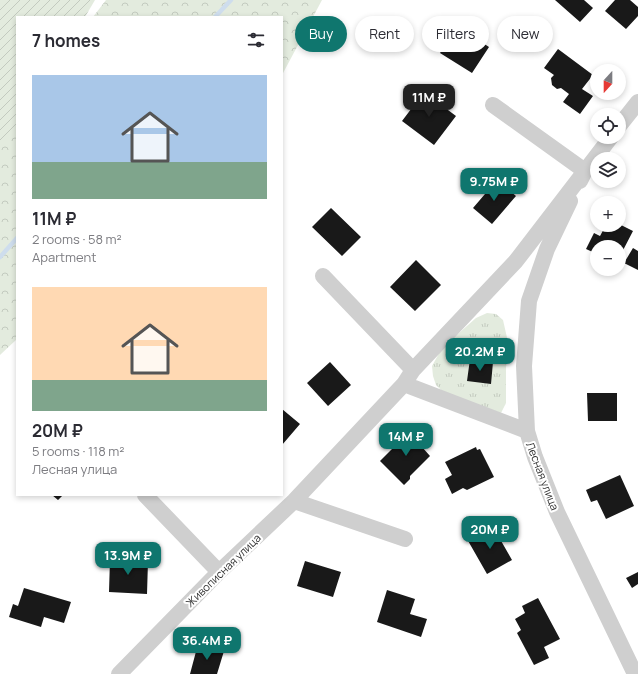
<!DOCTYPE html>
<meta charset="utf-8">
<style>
:root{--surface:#fff;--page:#f7f7f7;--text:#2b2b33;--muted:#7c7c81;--accent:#0f766e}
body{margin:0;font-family:Manrope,sans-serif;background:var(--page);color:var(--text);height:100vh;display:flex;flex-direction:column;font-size:15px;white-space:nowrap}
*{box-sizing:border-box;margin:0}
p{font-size:13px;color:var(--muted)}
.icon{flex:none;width:22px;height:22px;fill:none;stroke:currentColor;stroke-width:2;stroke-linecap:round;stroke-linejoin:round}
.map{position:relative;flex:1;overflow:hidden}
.drawer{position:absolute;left:16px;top:16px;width:267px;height:480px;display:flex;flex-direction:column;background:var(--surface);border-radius:0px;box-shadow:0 2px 6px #0003}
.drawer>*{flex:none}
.hud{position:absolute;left:295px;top:16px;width:283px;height:36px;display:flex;gap:8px}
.needle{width:26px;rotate:201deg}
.tools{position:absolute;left:590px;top:64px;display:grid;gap:8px}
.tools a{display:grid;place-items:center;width:36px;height:36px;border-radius:50%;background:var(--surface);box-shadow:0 2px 6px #0003;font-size:20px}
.price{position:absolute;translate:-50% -34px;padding:0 9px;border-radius:8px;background:var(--accent);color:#fff;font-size:13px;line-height:26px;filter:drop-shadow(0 1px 2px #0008)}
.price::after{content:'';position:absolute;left:50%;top:24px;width:12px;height:9px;margin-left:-6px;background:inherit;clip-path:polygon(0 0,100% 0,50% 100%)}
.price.active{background:#222;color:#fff}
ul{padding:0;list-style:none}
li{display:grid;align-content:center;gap:8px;height:212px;padding:0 16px}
li span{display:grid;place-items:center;height:124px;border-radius:0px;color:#555}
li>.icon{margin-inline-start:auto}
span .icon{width:72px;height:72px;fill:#fffc;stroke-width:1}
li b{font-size:17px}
h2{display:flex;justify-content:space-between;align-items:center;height:48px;padding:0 16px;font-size:17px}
.pill{padding:0 14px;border-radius:18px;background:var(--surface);box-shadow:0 2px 6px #0003;font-size:14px;line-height:36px}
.pill.active{background:var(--accent);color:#fff}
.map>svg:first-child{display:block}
.grass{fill:url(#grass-tufts)}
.forest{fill:url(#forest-crowns)}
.garden{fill:url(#garden-furrows)}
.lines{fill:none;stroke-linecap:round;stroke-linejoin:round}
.stream{stroke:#cedded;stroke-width:4.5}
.building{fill:#191919}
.minor{stroke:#cfcfcf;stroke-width:16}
.labels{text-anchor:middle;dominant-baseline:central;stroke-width:4;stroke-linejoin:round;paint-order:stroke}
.street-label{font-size:11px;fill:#323232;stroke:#fff}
</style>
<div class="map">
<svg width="638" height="674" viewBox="0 0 638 674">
<defs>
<pattern id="grass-tufts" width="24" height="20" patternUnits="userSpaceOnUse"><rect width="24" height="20" fill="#e3ebde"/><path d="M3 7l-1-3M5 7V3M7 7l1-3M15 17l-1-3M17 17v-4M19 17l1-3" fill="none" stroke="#c3cabf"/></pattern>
<pattern id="forest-crowns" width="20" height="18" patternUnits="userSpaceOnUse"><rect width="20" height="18" fill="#e3ebde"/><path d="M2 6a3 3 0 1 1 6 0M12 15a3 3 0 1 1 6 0" fill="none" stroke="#c3cabf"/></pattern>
<pattern id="garden-furrows" width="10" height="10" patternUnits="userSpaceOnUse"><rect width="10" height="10" fill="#e3ebde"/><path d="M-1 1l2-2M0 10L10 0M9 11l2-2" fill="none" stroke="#c3cabf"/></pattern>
</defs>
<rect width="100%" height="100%" fill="#fff"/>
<path class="grass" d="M 487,313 L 496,314 L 503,320 L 508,342 L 506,367 L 506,403 L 501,413 L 445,394 L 436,385 L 433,376 L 432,366 L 442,348 L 476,318 Z"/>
<path class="forest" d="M 106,0 L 322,0 L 282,75 L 282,17 L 93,17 Z
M 17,116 L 17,339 L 0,355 L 0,138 Z"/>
<path class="garden" d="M 0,0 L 95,0 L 85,17 L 17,17 L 17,126 L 0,144 Z"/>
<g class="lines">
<path class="stream" d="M 215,17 L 231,0
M 0,257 L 17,238"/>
</g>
<path class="building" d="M 555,0 L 584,0 L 593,8 L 580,22 Z
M 615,0 L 630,0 L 638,7 L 638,16 L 626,29 L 605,11 Z
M 457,26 L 489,47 L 472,73 L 440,53 Z
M 558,49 L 593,75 L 582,89 L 593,96 L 580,114 L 563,102 L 569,94 L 561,88 L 557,89 L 552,85 L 551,78 L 554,75 L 544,68 Z
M 424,92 L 456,116 L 434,145 L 402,121 Z
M 497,180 L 516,196 L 492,224 L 473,208 Z
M 331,208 L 361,237 L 342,256 L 312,227 Z
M 619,224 L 633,231 L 619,258 L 619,247 L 597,247 L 597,254 L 586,249 L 594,233 L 600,236 L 606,225 L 619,225 Z
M 633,248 L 638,251 L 638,270 L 624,263 Z
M 416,260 L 441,285 L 415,311 L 390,287 Z
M 470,359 L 493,362 L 491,384 L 467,381 Z
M 330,362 L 351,385 L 328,406 L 307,383 Z
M 587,393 L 617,393 L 617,421 L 588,421 Z
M 282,409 L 300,424 L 282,445 Z
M 413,428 L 427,442 L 422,447 L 430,456 L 410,476 L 410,479 L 404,485 L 380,461 Z
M 476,447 L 477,450 L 480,449 L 494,477 L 467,490 L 463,488 L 452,494 L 445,479 L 452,475 L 445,462 Z
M 620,475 L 634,506 L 606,519 L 597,500 L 591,502 L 586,490 Z
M 52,495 L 63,495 L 58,500 Z
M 492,525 L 512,560 L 487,574 L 467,539 Z
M 110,559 L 148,561 L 147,594 L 109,592 Z
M 305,561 L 341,572 L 333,597 L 297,586 Z
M 638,572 L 638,584 L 632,588 L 626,578 Z
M 24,588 L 71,602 L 64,623 L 44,617 L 41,627 L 9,617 L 13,604 L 18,606 Z
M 387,590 L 415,599 L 410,614 L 427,619 L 421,637 L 377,622 Z
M 538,598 L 560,639 L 544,647 L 549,658 L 534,665 L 517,633 L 521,630 L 515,619 L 525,613 L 522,606 Z
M 198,644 L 224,651 L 217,674 L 190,674 Z"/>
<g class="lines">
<path class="minor" d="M 619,126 L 638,102
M 580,181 L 585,171 L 611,137
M 570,201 L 547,249 L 529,301 L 524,366 L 527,431 L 535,457 L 557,512 L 635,674
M 323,276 L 413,370
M 404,384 L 527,431
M 145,495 L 219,572
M 294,501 L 405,539
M 119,674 L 219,572 L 294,501 L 404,384 L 413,370 L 516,261 L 585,171 L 493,105"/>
</g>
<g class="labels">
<g class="street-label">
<text transform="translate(543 476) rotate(69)">Лесная улица</text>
<text transform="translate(223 570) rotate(-44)">Живописная улица</text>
</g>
</g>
</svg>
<div class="tools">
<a><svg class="needle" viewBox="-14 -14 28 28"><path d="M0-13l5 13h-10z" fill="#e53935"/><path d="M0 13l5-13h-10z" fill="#7c7c81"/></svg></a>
<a><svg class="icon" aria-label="locate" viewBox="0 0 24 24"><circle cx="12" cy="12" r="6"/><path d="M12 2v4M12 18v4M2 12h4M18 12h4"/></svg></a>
<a><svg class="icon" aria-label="layers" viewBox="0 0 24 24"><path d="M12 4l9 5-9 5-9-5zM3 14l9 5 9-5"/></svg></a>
<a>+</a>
<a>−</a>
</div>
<b class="price active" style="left:429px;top:118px">11M ₽</b>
<b class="price" style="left:494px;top:202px">9.75M ₽</b>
<b class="price" style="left:480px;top:372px">20.2M ₽</b>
<b class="price" style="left:406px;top:457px">14M ₽</b>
<b class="price" style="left:490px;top:550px">20M ₽</b>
<b class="price" style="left:128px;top:576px">13.9M ₽</b>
<b class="price" style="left:207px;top:661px">36.4M ₽</b>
<div class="hud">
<a class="pill active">Buy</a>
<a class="pill">Rent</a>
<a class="pill">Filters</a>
<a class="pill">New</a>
</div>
<section class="drawer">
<h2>7 homes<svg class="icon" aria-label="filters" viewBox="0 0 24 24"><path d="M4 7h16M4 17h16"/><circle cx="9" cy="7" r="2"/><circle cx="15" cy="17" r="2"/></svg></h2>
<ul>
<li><span style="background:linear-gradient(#a9c7e8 70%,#7fa58c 0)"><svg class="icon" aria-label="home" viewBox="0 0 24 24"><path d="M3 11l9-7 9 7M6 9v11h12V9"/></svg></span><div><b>11M ₽</b><p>2 rooms · 58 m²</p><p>Apartment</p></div></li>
<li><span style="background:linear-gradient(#ffd9b3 75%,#7fa58c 0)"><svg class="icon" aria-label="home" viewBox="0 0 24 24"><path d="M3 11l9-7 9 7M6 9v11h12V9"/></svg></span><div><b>20M ₽</b><p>5 rooms · 118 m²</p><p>Лесная улица</p></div></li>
</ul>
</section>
</div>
